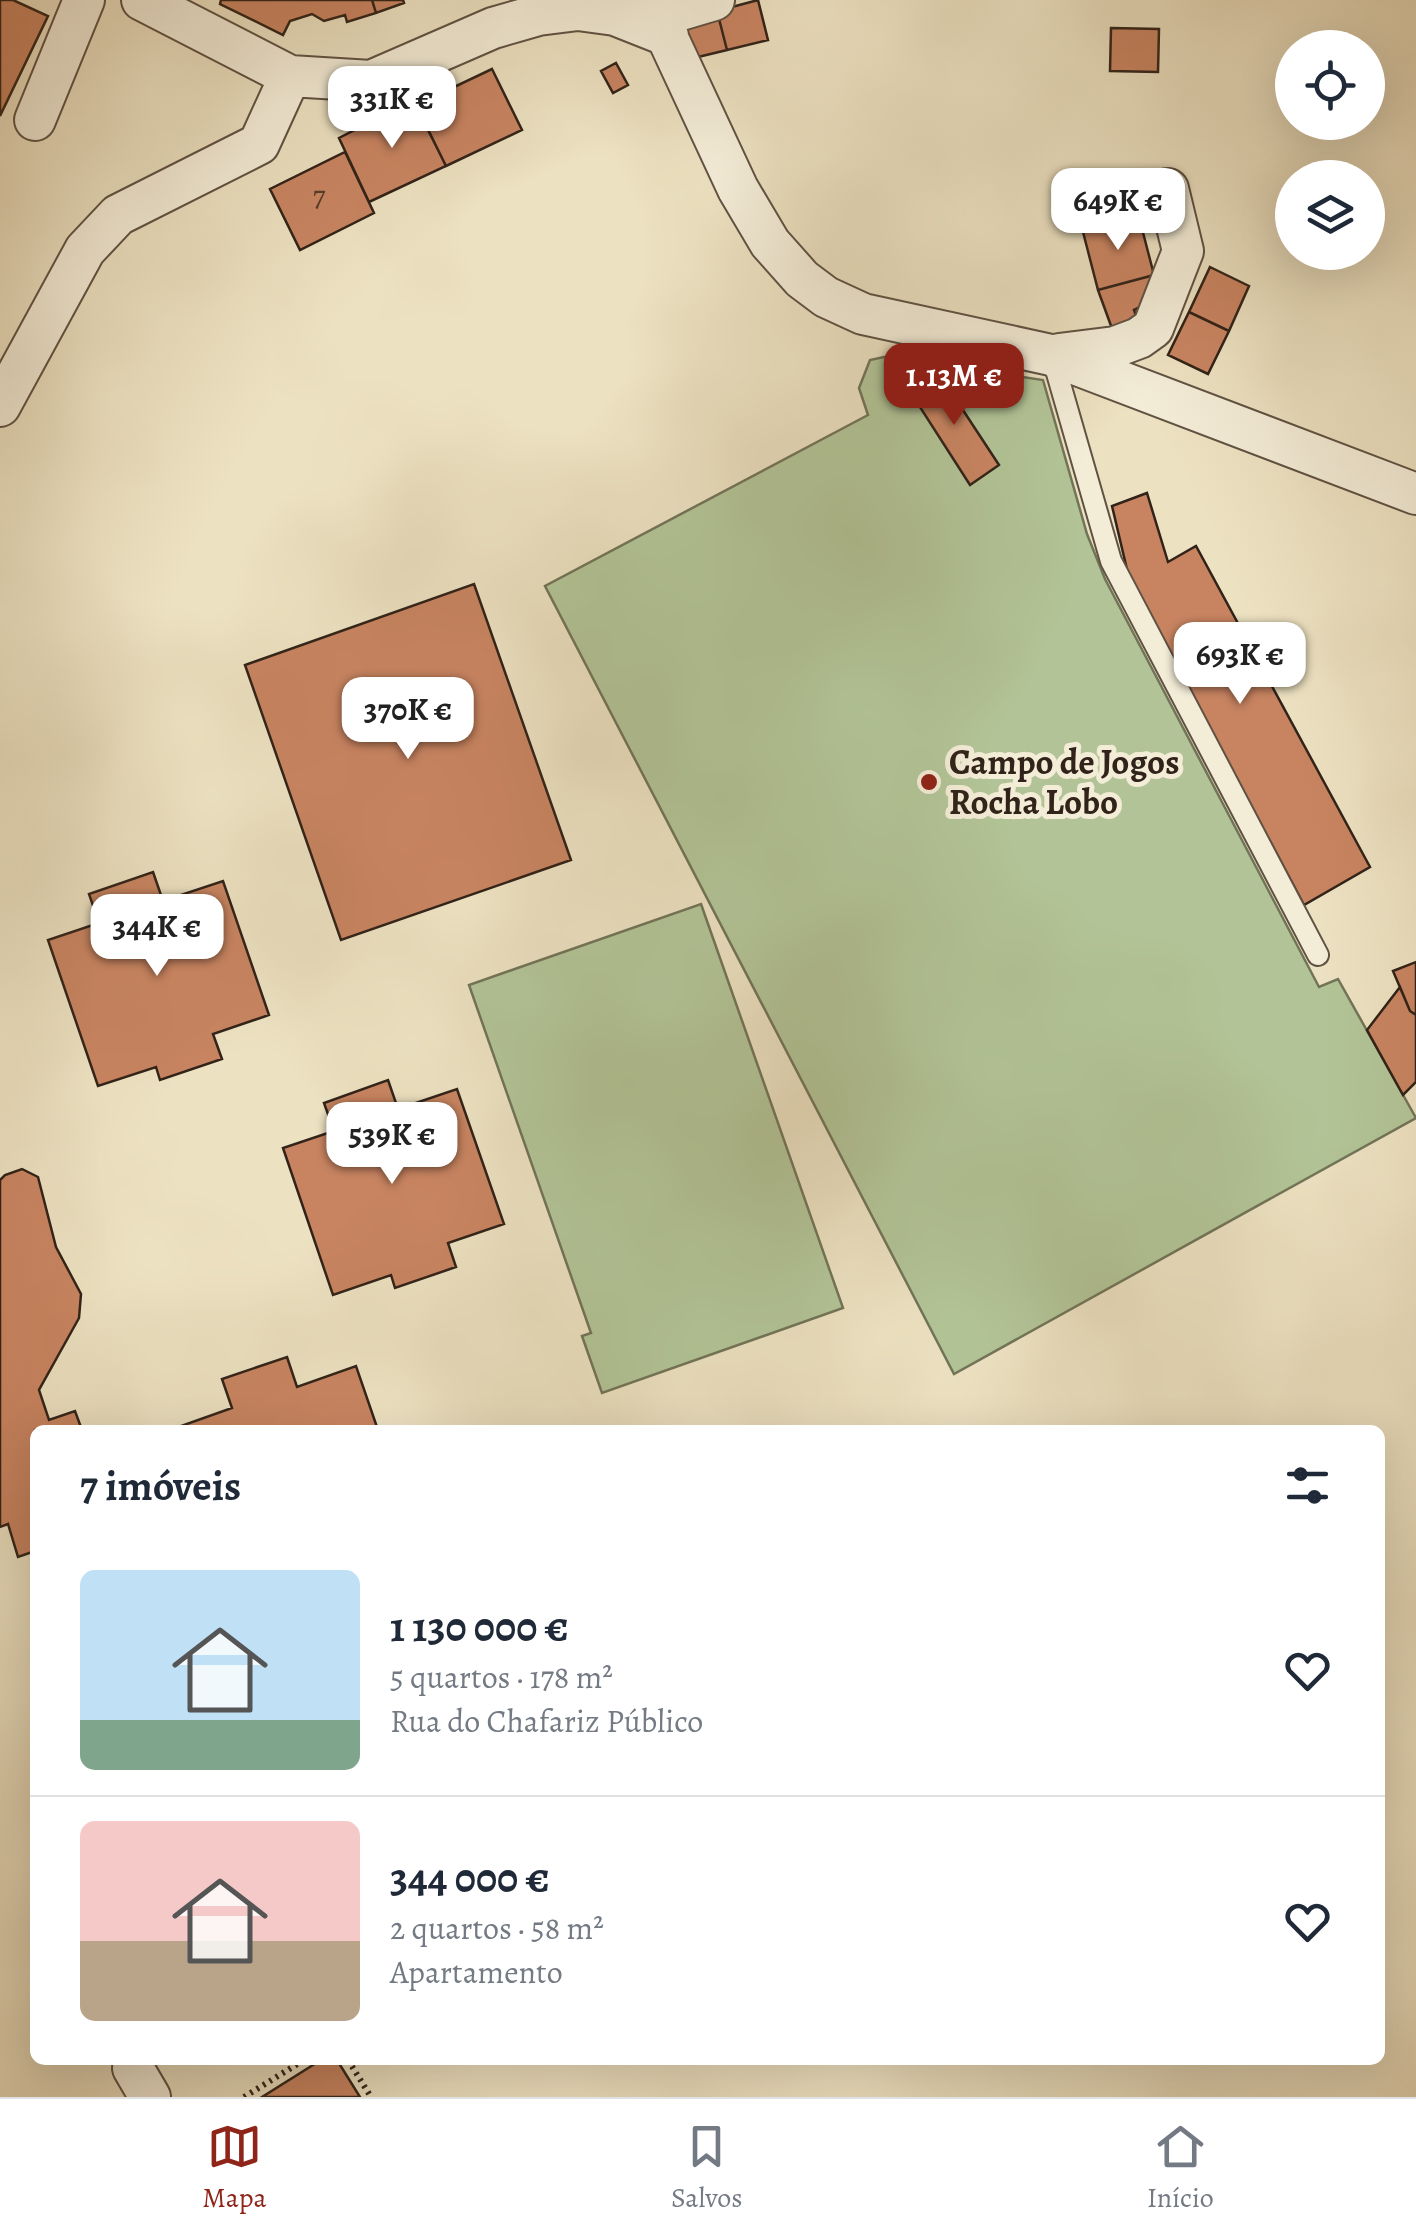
<!DOCTYPE html>
<html lang="pt">
<meta charset="utf-8">
<style>
:root{--surface:#fff;--page:#f2f2f3;--text:#1f2937;--muted:#747a83;--line:#e0e1e3;--accent:#8f2418}
body{margin:0;font-family:Alegreya,serif;background:var(--page);color:var(--text);height:100vh;display:flex;flex-direction:column;font-size:38px;white-space:nowrap}
*{box-sizing:border-box;margin:0}
p{font-size:32px;color:var(--muted)}
.icon{flex:none;width:55px;height:55px;fill:none;stroke:currentColor;stroke-width:2;stroke-linecap:round;stroke-linejoin:round}
.map{position:relative;flex:1;overflow:hidden}
.details{position:absolute;left:30px;top:1425px;width:1355px;height:640px;display:flex;flex-direction:column;background:var(--surface);border-radius:15px;box-shadow:0 10px 40px #0002}
.details>*{flex:none}
.tools{position:absolute;left:1275px;top:30px;display:grid;gap:20px}
.tools a{display:grid;place-items:center;width:110px;height:110px;border-radius:50%;background:var(--surface);box-shadow:0 10px 40px #0002;font-size:50px}
.price{position:absolute;translate:-50% -85px;padding:0 22px;border-radius:20px;background:#fff;color:#222;font-size:32px;line-height:65px;filter:drop-shadow(0 2px 5px #0008)}
.price::after{content:'';position:absolute;left:50%;top:60px;width:30px;height:22px;margin-left:-15px;background:inherit;clip-path:polygon(0 0,100% 0,50% 100%)}
.price.current{background:var(--accent);color:#fff}
ul{padding:0;list-style:none}
li{display:flex;align-items:center;gap:30px;height:250px;padding:0 50px}
li+li{border-top:2px solid var(--line)}
li span{display:grid;place-items:center;flex:none;width:280px;height:200px;border-radius:15px;color:#555}
li>.icon{margin-inline-start:auto}
span .icon{width:120px;height:120px;fill:#fffc;stroke-width:1}
li b{font-size:42px}
h2{display:flex;justify-content:space-between;align-items:center;height:120px;padding:0 50px;font-size:42px}
.menu{display:flex;justify-content:space-around;align-items:center;height:140px;border-top:2px solid var(--line);background:var(--surface);font-size:28px;color:var(--muted)}
.menu a{display:grid;justify-items:center;gap:5px}
.menu .current{color:var(--accent)}
.map>svg:first-child{display:block}
.green{fill:#b2c497;stroke:#727458;stroke-width:2.5}
.building{fill:#c88461;stroke:#312319;stroke-width:2.5}
.lines{fill:none;stroke-linecap:round;stroke-linejoin:round}
.lane-casing{stroke:#605243;stroke-width:24}
.street-casing{stroke:#605243;stroke-width:44}
.path{stroke:#312319;stroke-width:6;stroke-dasharray:2.5 5;stroke-linecap:butt}
.lane{stroke:#f3ecd7;stroke-width:20}
.street{stroke:#f3ecd7;stroke-width:40}
.poi-dot{fill:#8f2418;stroke:#f3ecd7;stroke-width:4}
.labels{text-anchor:middle;dominant-baseline:central;stroke-width:10;stroke-linejoin:round;paint-order:stroke}
.number-label{font-size:30px;fill:#573b2b}
.poi-label{font-size:35px;font-weight:bold;fill:#312319;stroke:#f3ecd7;text-anchor:start}
</style>
<div class="map">
<svg width="1416" height="2097" viewBox="0 0 1416 2097">
<rect width="100%" height="100%" fill="#ece1c1"/>
<filter id="stains"><feTurbulence type="fractalNoise" baseFrequency=".002" numOctaves="4"/><feColorMatrix values="0 0 0 0 .2 0 0 0 0 .09 0 0 0 0 .02 0 0 0 .5 -.17"/></filter>
<radialGradient id="worn" r=".72"><stop offset=".6" stop-color="#630" stop-opacity="0"/><stop offset="1" stop-color="#630" stop-opacity=".3"/></radialGradient>
<path class="green" d="M 884,357 L 1043,380 L 1087,534 L 1105,579 L 1319,987 L 1338,979 L 1416,1118 L 954,1374 L 545,586 L 868,415 L 859,388 L 870,360 Z
M 701,904 L 843,1308 L 602,1393 L 582,1336 L 591,1333 L 469,985 Z"/>
<path class="building" d="M 0,0 L 13,0 L 48,16 L 0,116 Z
M 221,0 L 372,0 L 376,13 L 347,22 L 345,15 L 324,21 L 312,14 L 290,21 L 283,35 L 220,4 Z
M 372,0 L 403,0 L 404,3 L 376,13 Z
M 758,0 L 768,40 L 727,50 L 717,11 Z
M 717,11 L 727,50 L 694,58 L 684,18 Z
M 1111,28 L 1159,29 L 1158,72 L 1110,71 Z
M 616,63 L 628,85 L 613,93 L 601,71 Z
M 492,69 L 522,130 L 446,166 L 416,105 Z
M 413,100 L 446,166 L 369,202 L 339,138 Z
M 345,152 L 374,213 L 300,250 L 270,189 Z
M 1139,217 L 1154,275 L 1098,290 L 1083,232 Z
M 1210,267 L 1249,286 L 1229,331 L 1189,312 Z
M 1154,275 L 1161,297 L 1134,310 L 1139,324 L 1114,334 L 1098,290 Z
M 1189,312 L 1229,331 L 1208,374 L 1168,355 Z
M 938,372 L 999,465 L 970,485 L 909,390 Z
M 1147,493 L 1168,562 L 1196,546 L 1370,867 L 1304,905 L 1129,578 L 1112,506 Z
M 474,584 L 571,860 L 341,940 L 245,665 Z
M 153,872 L 163,901 L 223,881 L 269,1015 L 213,1034 L 222,1059 L 160,1080 L 156,1067 L 98,1086 L 48,940 L 99,923 L 89,894 Z
M 1416,962 L 1416,1015 L 1410,1011 L 1393,971 Z
M 1400,987 L 1410,1011 L 1416,1015 L 1416,1082 L 1403,1095 L 1367,1030 Z
M 388,1080 L 398,1109 L 457,1089 L 504,1224 L 448,1243 L 456,1267 L 395,1288 L 391,1275 L 333,1295 L 283,1148 L 334,1131 L 324,1103 Z
M 22,1169 L 38,1177 L 56,1247 L 81,1294 L 79,1318 L 39,1390 L 49,1420 L 75,1411 L 82,1430 L 35,1430 L 35,1551 L 18,1557 L 8,1524 L 0,1527 L 0,1180 L 5,1175 Z
M 287,1357 L 297,1387 L 356,1366 L 378,1430 L 182,1430 L 181,1426 L 232,1408 L 222,1379 Z
M 321,2060 L 337,2060 L 360,2097 L 262,2097 Z"/>
<g class="lines">
<defs>
<path id="lane" d="M 1052,356 L 1111,561 L 1318,955"/>
<path id="street" d="M 142,0 L 290,76 L 371,81 L 493,28 L 538,15 L 578,10 L 615,15 L 668,36
M 650,0 L 738,189 L 770,243 L 802,279 L 826,297 L 863,314 L 1051,355 L 1416,494
M 657,17 L 714,0
M 35,120 L 84,0
M 1059,354 L 1115,347 L 1139,338 L 1153,328 L 1183,251 L 1168,189
M 0,406 L 85,250 L 118,215 L 259,144 L 290,76
M 133,2068 L 150,2097"/>
</defs>
<use href="#lane" class="lane-casing"/>
<use href="#street" class="street-casing"/>
<path class="path" d="M 348,2060 L 371,2097
M 244,2097 L 304,2060"/>
<use href="#lane" class="lane"/>
<use href="#street" class="street"/>
</g>
<circle class="poi-dot" cx="929" cy="782" r="10"/>
<g class="labels">
<g class="number-label">
<text x="319" y="196">7</text>
</g>
<g class="poi-label">
<text x="949" y="762">Campo de Jogos<tspan x="949" dy="40">Rocha Lobo</tspan></text>
</g>
</g>
<rect width="100%" height="100%" filter="url(#stains)"/>
<rect width="100%" height="100%" fill="url(#worn)"/>
</svg>
<div class="tools">
<a><svg class="icon" aria-label="locate" viewBox="0 0 24 24"><circle cx="12" cy="12" r="6"/><path d="M12 2v4M12 18v4M2 12h4M18 12h4"/></svg></a>
<a><svg class="icon" aria-label="layers" viewBox="0 0 24 24"><path d="M12 4l9 5-9 5-9-5zM3 14l9 5 9-5"/></svg></a>
</div>
<b class="price" style="left:392px;top:151px">331K €</b>
<b class="price" style="left:1118px;top:253px">649K €</b>
<b class="price current" style="left:954px;top:428px">1.13M €</b>
<b class="price" style="left:1240px;top:707px">693K €</b>
<b class="price" style="left:408px;top:762px">370K €</b>
<b class="price" style="left:157px;top:979px">344K €</b>
<b class="price" style="left:392px;top:1187px">539K €</b>
<section class="details">
<h2>7 imóveis<svg class="icon" aria-label="filters" viewBox="0 0 24 24"><path d="M4 7h16M4 17h16"/><circle cx="9" cy="7" r="2"/><circle cx="15" cy="17" r="2"/></svg></h2>
<ul>
<li><span style="background:linear-gradient(#bfe0f5 75%,#7fa58c 0)"><svg class="icon" aria-label="home" viewBox="0 0 24 24"><path d="M3 11l9-7 9 7M6 9v11h12V9"/></svg></span><div><b>1 130 000 €</b><p>5 quartos · 178 m²</p><p>Rua do Chafariz Público</p></div><svg class="icon" aria-label="heart" viewBox="0 0 24 24"><path d="M12 20l-8-8c-3-5 5-10 8-4 3-6 11-1 8 4z"/></svg></li>
<li><span style="background:linear-gradient(#f6c9c9 60%,#b9a48a 0)"><svg class="icon" aria-label="home" viewBox="0 0 24 24"><path d="M3 11l9-7 9 7M6 9v11h12V9"/></svg></span><div><b>344 000 €</b><p>2 quartos · 58 m²</p><p>Apartamento</p></div><svg class="icon" aria-label="heart" viewBox="0 0 24 24"><path d="M12 20l-8-8c-3-5 5-10 8-4 3-6 11-1 8 4z"/></svg></li>
</ul>
</section>
</div>
<nav class="menu">
<a class="current"><svg class="icon" aria-label="map" viewBox="0 0 24 24"><path d="M3 6l6-2 6 2 6-2v14l-6 2-6-2-6 2zM9 4v14M15 6v14"/></svg>Mapa</a>
<a><svg class="icon" aria-label="saved" viewBox="0 0 24 24"><path d="M7 4h10v16l-5-4-5 4z"/></svg>Salvos</a>
<a><svg class="icon" aria-label="home" viewBox="0 0 24 24"><path d="M3 11l9-7 9 7M6 9v11h12V9"/></svg>Início</a>
</nav>
